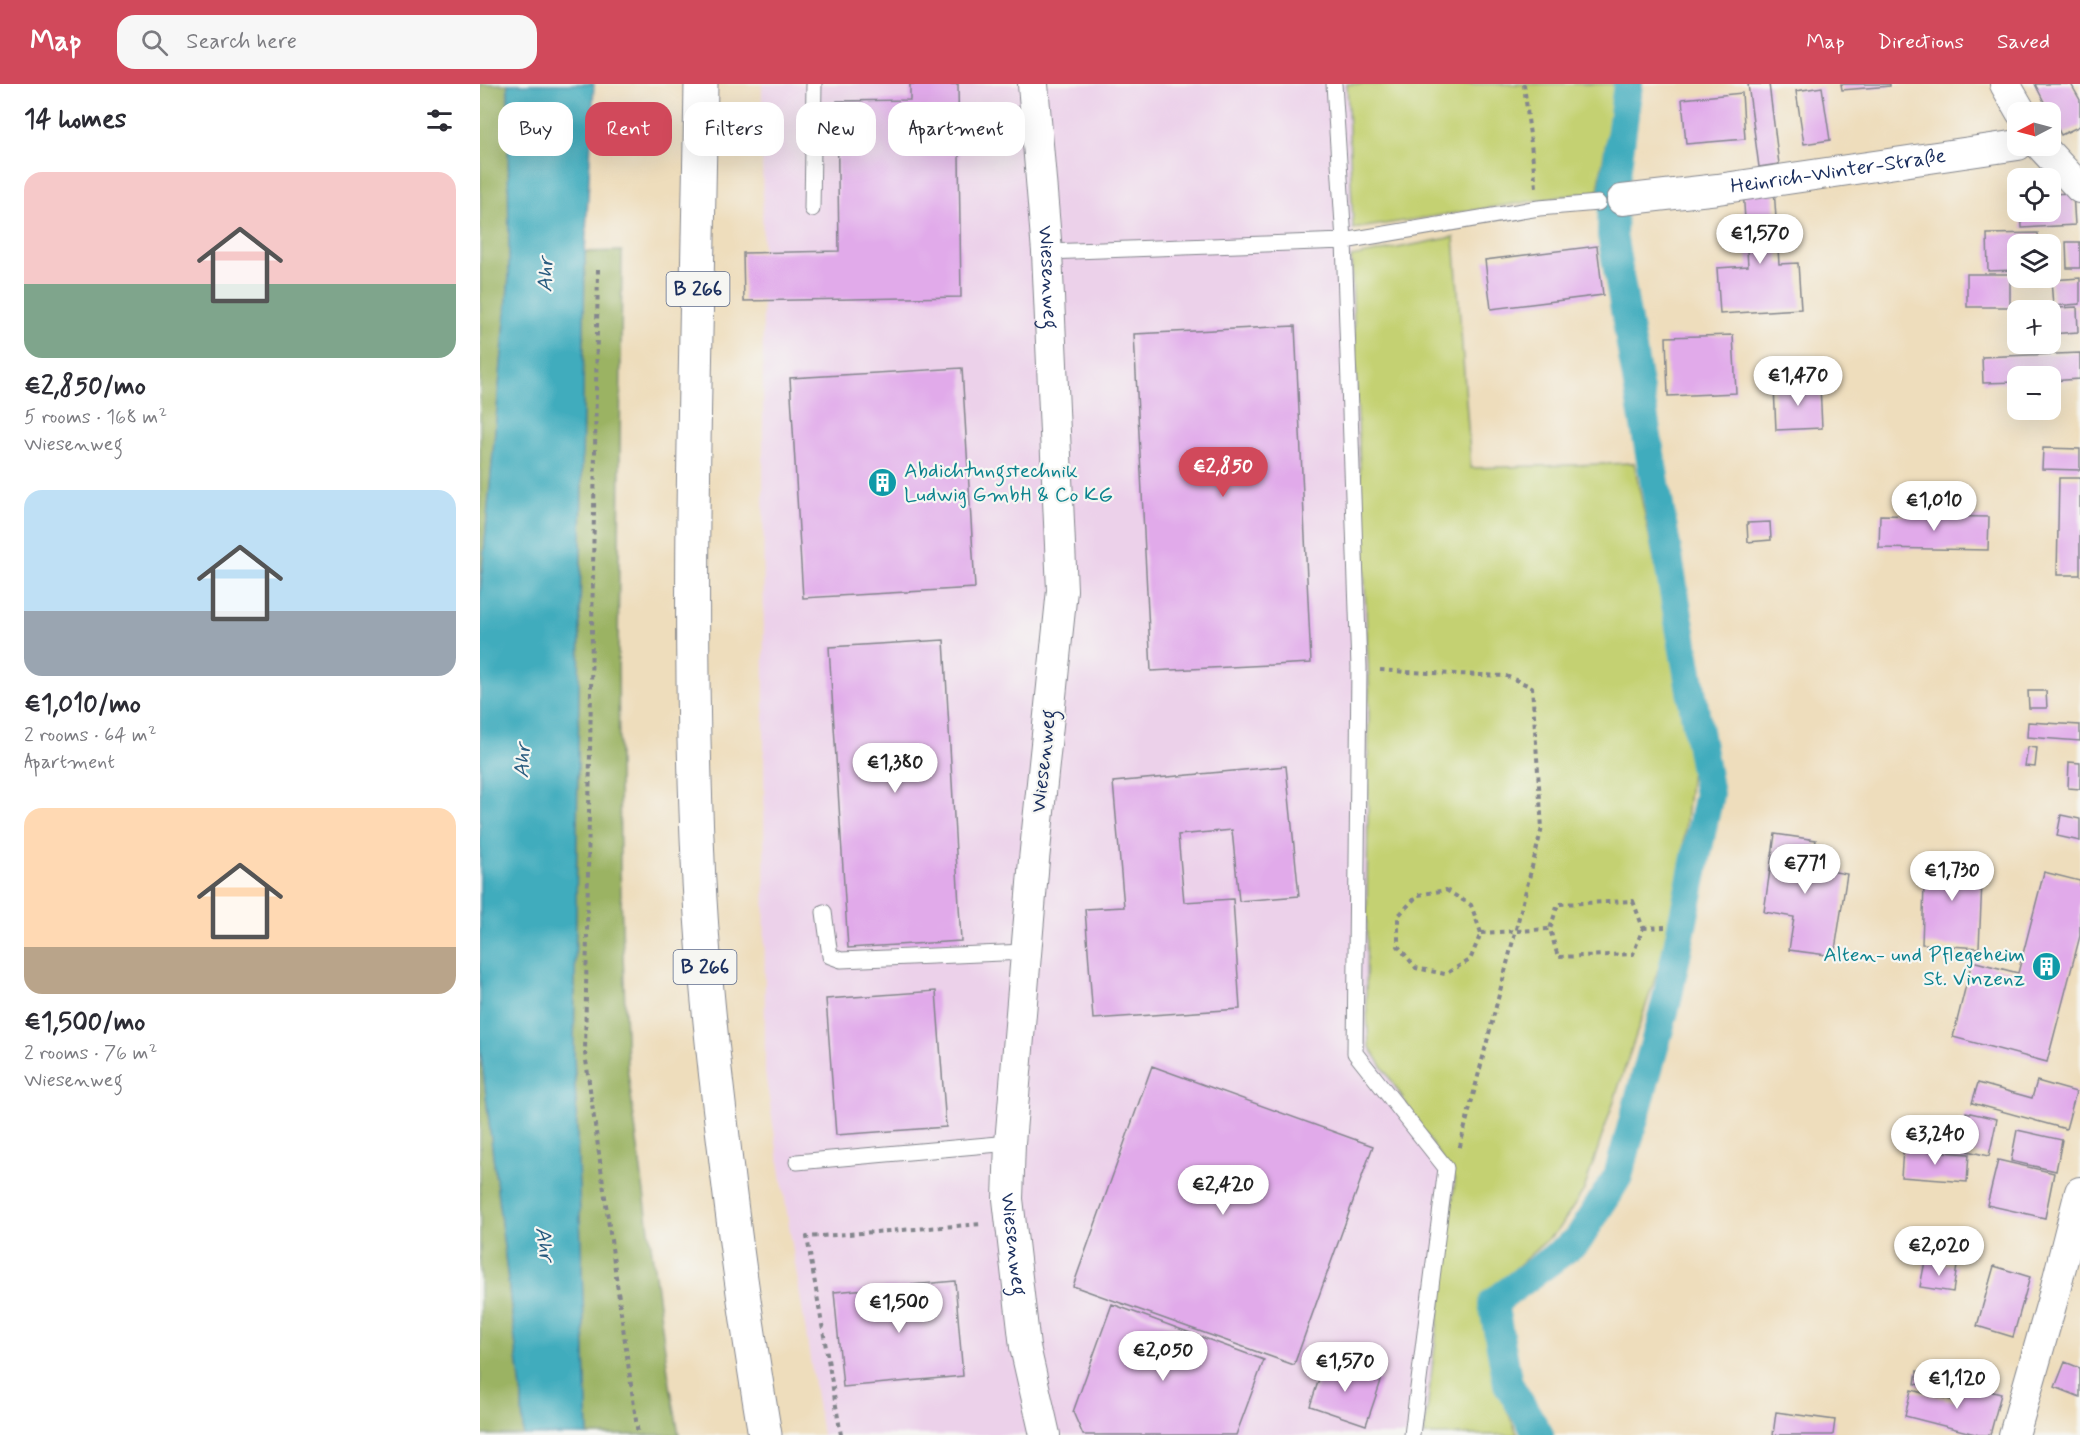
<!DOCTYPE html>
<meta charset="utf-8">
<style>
:root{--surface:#fff;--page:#f7f7f7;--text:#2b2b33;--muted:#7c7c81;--accent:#d1495b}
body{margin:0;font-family:Mynerve,sans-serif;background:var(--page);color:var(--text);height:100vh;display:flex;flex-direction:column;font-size:22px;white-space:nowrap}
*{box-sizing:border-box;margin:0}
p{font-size:20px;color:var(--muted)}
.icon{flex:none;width:33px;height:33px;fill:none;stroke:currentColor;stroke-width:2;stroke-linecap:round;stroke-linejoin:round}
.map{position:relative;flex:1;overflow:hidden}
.sheet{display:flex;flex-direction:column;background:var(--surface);width:480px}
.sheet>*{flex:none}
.guide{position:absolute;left:18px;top:18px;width:570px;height:54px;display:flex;gap:12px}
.needle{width:39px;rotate:264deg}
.fabs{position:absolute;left:1527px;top:18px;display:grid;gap:12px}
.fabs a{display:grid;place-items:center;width:54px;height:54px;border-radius:12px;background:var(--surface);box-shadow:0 6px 24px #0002;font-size:30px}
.price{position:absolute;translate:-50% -51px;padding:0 14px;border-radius:21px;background:#fff;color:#222;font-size:20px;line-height:39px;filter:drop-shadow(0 2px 3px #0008)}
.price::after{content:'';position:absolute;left:50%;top:36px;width:18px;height:14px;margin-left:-9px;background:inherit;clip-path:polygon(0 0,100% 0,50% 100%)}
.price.on{background:var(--accent);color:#fff}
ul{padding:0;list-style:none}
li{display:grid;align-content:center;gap:12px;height:318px;padding:0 24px}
li span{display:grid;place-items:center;height:186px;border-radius:18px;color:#555}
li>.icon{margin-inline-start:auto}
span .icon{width:108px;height:108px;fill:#fffc;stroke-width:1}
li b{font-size:26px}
h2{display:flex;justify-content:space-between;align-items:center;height:72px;padding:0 24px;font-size:26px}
.pill{padding:0 21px;border-radius:18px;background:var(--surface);box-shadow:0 6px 24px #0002;font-size:21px;line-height:54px}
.pill.on{background:var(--accent);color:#fff}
header{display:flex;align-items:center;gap:36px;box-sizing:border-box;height:84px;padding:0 30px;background:var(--accent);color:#fff}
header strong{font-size:28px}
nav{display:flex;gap:33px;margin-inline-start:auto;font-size:21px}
.search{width:420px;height:54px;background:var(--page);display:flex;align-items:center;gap:15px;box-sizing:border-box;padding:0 21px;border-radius:18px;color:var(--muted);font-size:22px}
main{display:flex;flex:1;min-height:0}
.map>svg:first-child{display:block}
.built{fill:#ecd1ea}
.green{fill:#c4d172;stroke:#708068;stroke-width:1.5}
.forest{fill:#9bb364;stroke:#5b7161;stroke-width:1.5}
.water{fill:#3facbd;stroke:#2d6e8e;stroke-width:1.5}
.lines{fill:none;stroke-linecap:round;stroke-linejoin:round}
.canal{stroke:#3facbd;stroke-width:30}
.building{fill:#e1aaea}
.service-casing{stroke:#84868d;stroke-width:17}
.minor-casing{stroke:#84868d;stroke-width:32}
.trunk-casing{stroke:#84868d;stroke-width:35}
.path{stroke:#84868d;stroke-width:4;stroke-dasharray:4.5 4.5;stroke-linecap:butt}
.service{stroke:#fff;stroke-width:15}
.minor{stroke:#fff;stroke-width:30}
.trunk{stroke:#fff;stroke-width:33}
.labels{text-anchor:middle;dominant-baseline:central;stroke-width:4.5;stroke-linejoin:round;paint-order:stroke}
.shield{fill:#f6f6f2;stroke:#5d6b8a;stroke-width:1.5}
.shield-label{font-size:20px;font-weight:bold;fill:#1b2f5e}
.street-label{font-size:21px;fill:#1b2f5e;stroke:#f6f6f2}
.culture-label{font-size:21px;fill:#0d838f;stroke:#f6f6f2;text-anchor:start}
.water-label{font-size:22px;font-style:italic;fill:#285b7f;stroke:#f6f6f2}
</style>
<header>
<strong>Map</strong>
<div class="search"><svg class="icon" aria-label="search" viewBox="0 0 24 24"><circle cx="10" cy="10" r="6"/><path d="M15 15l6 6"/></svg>Search here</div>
<nav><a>Map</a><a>Directions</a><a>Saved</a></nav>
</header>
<main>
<section class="sheet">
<h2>14 homes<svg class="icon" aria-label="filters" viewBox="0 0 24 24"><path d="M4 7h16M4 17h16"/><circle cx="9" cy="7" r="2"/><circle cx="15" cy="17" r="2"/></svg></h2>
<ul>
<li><span style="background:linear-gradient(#f6c9c9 60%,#7fa58c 0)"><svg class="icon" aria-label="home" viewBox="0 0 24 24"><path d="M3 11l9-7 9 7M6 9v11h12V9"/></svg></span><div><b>€2,850/mo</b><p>5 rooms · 168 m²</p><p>Wiesenweg</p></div></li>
<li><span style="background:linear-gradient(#bfe0f5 65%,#9aa5b1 0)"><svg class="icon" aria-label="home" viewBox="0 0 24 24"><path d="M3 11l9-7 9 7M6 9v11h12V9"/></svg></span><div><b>€1,010/mo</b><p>2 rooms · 64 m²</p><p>Apartment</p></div></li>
<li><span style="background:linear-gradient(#ffd9b3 75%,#b9a48a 0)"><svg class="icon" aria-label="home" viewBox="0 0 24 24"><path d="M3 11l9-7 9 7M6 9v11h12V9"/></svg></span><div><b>€1,500/mo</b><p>2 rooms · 76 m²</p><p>Wiesenweg</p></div></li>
</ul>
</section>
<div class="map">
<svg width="1600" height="1351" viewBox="0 0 1600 1351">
<rect width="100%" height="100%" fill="#f6f6f2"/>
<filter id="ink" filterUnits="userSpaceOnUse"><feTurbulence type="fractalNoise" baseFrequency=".0167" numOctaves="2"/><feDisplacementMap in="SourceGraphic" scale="12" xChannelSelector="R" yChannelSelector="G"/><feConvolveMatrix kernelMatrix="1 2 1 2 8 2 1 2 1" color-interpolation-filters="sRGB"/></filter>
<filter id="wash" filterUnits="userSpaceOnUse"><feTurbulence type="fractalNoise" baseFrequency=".008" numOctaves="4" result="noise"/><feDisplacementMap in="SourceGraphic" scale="24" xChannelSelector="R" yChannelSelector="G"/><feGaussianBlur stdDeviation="1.35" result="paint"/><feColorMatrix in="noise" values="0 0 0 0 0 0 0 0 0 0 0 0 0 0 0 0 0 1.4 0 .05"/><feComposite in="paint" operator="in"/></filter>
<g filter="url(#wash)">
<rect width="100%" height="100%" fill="#eeddbc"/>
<path class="built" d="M 282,0 L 867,0 L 873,145 L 871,173 L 889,602 L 886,916 L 889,962 L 975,1096 L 944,1351 L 342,1351 L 285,989 Z"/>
<path class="green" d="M 867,0 L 1135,0 L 1118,107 L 873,145 Z
M 974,153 L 991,384 L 1154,379 L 1183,519 L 1211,685 L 1197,829 L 1104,1106 L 1079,1145 L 999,1217 L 1015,1299 L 1038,1351 L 944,1351 L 975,1096 L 889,962 L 886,916 L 889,602 L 871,173 Z"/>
<path class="forest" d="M 0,0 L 28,0 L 29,193 L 0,512 Z
M 142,167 L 138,575 L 140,783 L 147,982 L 189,1295 L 199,1351 L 108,1351 L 94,970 L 105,168 Z
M 0,962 L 42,1314 L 43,1351 L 0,1351 Z"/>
<path class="water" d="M 28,0 L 114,0 L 105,168 L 94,970 L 108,1351 L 43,1351 L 42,1314 L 0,962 L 0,512 L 29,193 Z"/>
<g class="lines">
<path class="canal" d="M 1059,1351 L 1028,1300 L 1013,1219 L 1098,1156 L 1138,1092 L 1186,920 L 1229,710 L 1132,151 L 1133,113 L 1148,0"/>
</g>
<g id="blocks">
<path class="building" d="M 430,0 L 478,0 L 481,213 L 264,217 L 263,169 L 359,167 L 357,17 L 430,16 Z
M 1268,0 L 1289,0 L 1299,80 L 1279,83 Z
M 1361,0 L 1410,0 L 1410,2 L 1362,6 Z
M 1555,0 L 1591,0 L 1600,16 L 1600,42 L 1581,51 Z
M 1342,3 L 1350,56 L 1324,60 L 1316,7 Z
M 1262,9 L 1265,55 L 1206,60 L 1202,15 Z
M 1294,104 L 1299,180 L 1318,179 L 1321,225 L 1240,230 L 1237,184 L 1268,182 L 1263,105 Z
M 1593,109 L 1595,141 L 1542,144 L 1541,128 L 1570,128 L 1570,110 Z
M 1558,149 L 1559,160 L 1538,160 L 1538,186 L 1508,187 L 1507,150 Z
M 1586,158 L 1600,158 L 1600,184 L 1587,184 Z
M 1117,162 L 1123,211 L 1011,225 L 1005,176 Z
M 1487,190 L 1530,190 L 1530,223 L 1487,223 Z
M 1600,194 L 1600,220 L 1573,222 L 1571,196 Z
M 1597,223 L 1598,248 L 1570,250 L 1570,226 L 1561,226 L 1560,225 Z
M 815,242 L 831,579 L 671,587 L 654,250 Z
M 1253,251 L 1256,309 L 1188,312 L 1186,253 Z
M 1600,269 L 1600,295 L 1570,297 L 1570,292 L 1538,292 L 1538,298 L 1503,299 L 1502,273 Z
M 482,284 L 495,504 L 323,514 L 310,294 Z
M 1340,301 L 1342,344 L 1296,346 L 1294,303 Z
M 1563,364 L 1600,365 L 1600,386 L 1562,385 Z
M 1579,394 L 1600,394 L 1600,491 L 1577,491 Z
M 1400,431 L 1509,433 L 1508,466 L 1399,464 Z
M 1290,438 L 1291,456 L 1268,458 L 1267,439 Z
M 464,556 L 481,857 L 368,864 L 349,563 Z
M 1548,607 L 1566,607 L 1567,624 L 1549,624 Z
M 1548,638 L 1600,641 L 1600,657 L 1547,653 Z
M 1548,663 L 1557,664 L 1555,683 L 1545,682 Z
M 1589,678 L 1600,679 L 1600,705 L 1588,704 Z
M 806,682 L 819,812 L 759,817 L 752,746 L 698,751 L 704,818 L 753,815 L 760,925 L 613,935 L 605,825 L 644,823 L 633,698 Z
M 1581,731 L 1600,735 L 1600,757 L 1577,752 Z
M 1295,750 L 1336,756 L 1332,784 L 1367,790 L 1354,872 L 1309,866 L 1314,833 L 1284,828 Z
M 1445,773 L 1503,776 L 1499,864 L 1442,860 Z
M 1564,788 L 1600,797 L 1600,852 L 1567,978 L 1473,953 L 1492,877 L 1538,889 Z
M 456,907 L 466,1043 L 356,1051 L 346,915 Z
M 672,982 L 893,1062 L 814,1281 L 593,1202 Z
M 1557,997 L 1596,1008 L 1586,1045 L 1492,1019 L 1498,999 L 1552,1014 Z
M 1486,1028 L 1517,1035 L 1509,1072 L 1478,1065 Z
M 1537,1046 L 1582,1056 L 1576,1087 L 1531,1077 Z
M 1423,1065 L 1489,1070 L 1487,1098 L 1421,1093 Z
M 1518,1076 L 1574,1089 L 1565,1134 L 1507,1121 Z
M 1445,1177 L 1477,1182 L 1473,1208 L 1440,1203 Z
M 1514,1182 L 1550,1193 L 1533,1253 L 1497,1242 Z
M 475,1197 L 483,1292 L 363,1303 L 354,1208 Z
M 632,1220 L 784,1276 L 756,1351 L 603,1351 L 593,1328 Z
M 845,1277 L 901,1297 L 886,1341 L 830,1322 Z
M 1585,1278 L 1600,1284 L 1600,1313 L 1575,1303 Z
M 1437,1287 L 1457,1291 L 1455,1304 L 1435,1300 Z
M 1479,1299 L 1521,1310 L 1510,1351 L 1499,1351 L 1425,1332 L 1431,1306 L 1475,1317 Z
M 1296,1328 L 1355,1336 L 1353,1351 L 1293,1351 Z"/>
</g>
</g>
<g filter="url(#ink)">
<use href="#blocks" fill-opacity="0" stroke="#84868d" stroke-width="1.5"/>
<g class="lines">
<defs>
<path id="service" d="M 854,0 L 864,157 L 879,583 L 875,969 L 966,1084 L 932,1351
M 332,125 L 334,0
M 567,168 L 864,157 L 1059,124 L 1118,119
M 344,828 L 350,872 L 361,876 L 546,868
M 317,1078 L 530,1059"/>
<g id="minor">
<path id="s1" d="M 553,0 L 567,168 L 582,506 L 554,776 L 530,1059 L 528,1115 L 545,1263 L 565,1351"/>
<path d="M 1525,0 L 1541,28"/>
<path d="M 1561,62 L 1600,104"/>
<path id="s2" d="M 1142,116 L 1238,105 L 1538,61"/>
<path d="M 1534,1351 L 1572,1218 L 1600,1108"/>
</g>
<path id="trunk" d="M 221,0 C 217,258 206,518 218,776 C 222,872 232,966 244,1061 C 255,1158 269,1255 285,1351"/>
</defs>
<use href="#service" class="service-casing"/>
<use href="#minor" class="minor-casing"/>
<use href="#trunk" class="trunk-casing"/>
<path class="path" d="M 1044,0 L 1056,103
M 118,185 L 105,969 L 158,1351
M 900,586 L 927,588 L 1026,592 L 1052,603 L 1062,744 L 979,1066
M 966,806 L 991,821 L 1001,849 L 990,876 L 965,890 L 936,884 L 918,862 L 918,832 L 938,811 Z
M 1153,817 L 1163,844 L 1153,870 L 1078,873 L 1070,845 L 1078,820 Z
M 1163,844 L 1185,843
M 1001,849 L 1070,845
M 361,1351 L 327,1153 L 503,1140"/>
<use href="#service" class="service"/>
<use href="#minor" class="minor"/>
<use href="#trunk" class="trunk"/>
</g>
</g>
<defs>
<symbol id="building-disc" viewBox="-11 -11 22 22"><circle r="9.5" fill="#0f9aa8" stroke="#f6f6f2"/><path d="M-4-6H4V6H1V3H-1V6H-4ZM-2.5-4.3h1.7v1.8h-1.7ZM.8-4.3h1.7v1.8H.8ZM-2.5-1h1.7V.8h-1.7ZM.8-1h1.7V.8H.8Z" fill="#fff"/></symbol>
</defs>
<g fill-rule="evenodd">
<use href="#building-disc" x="386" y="382" width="33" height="33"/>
<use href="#building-disc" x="1550" y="866" width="33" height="33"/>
</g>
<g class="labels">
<g class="shield">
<rect x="186.5" y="188" width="63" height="34" rx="4.5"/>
<rect x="193.5" y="866" width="63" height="34" rx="4.5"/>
</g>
<g class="shield-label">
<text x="218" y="205">B 266</text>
<text x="225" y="883">B 266</text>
</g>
<g class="street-label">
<text stroke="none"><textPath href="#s2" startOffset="218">Heinrich-Winter-Straße</textPath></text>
<text stroke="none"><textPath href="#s1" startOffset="194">Wiesenweg</textPath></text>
<text transform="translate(564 677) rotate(-84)">Wiesenweg</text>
<text stroke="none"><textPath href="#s1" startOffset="1164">Wiesenweg</textPath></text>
</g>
<g class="culture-label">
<text x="424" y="387">Abdichtungstechnik<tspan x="424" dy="24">Ludwig GmbH &amp; Co KG</tspan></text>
<text x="1545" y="871" text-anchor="end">Alten- und Pflegeheim<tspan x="1545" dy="24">St. Vinzenz</tspan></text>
</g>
<g class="water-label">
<text transform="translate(66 191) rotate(-88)">Ahr</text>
<text transform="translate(43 677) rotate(-87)">Ahr</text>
<text transform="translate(64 1160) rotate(82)">Ahr</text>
</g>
</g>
</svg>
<div class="fabs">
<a><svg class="needle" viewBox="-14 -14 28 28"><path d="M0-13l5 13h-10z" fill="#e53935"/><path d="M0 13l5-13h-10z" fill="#7c7c81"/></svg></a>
<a><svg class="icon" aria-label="locate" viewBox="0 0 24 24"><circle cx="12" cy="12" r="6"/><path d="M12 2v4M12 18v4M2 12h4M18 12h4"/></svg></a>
<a><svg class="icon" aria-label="layers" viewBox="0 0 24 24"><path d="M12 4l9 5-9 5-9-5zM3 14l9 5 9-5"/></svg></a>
<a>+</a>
<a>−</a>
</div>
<b class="price" style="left:1280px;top:181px">€1,570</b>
<b class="price" style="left:1318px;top:323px">€1,470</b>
<b class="price on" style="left:743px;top:414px">€2,850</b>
<b class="price" style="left:1454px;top:448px">€1,010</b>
<b class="price" style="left:415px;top:710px">€1,380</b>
<b class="price" style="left:1325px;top:811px">€771</b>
<b class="price" style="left:1472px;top:818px">€1,730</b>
<b class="price" style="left:1455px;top:1082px">€3,240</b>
<b class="price" style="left:743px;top:1132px">€2,420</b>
<b class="price" style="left:1459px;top:1193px">€2,020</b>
<b class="price" style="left:419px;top:1250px">€1,500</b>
<b class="price" style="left:683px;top:1298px">€2,050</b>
<b class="price" style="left:865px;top:1309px">€1,570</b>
<b class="price" style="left:1477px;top:1326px">€1,120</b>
<div class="guide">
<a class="pill">Buy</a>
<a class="pill on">Rent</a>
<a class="pill">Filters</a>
<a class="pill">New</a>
<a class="pill">Apartment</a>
</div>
</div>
</main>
